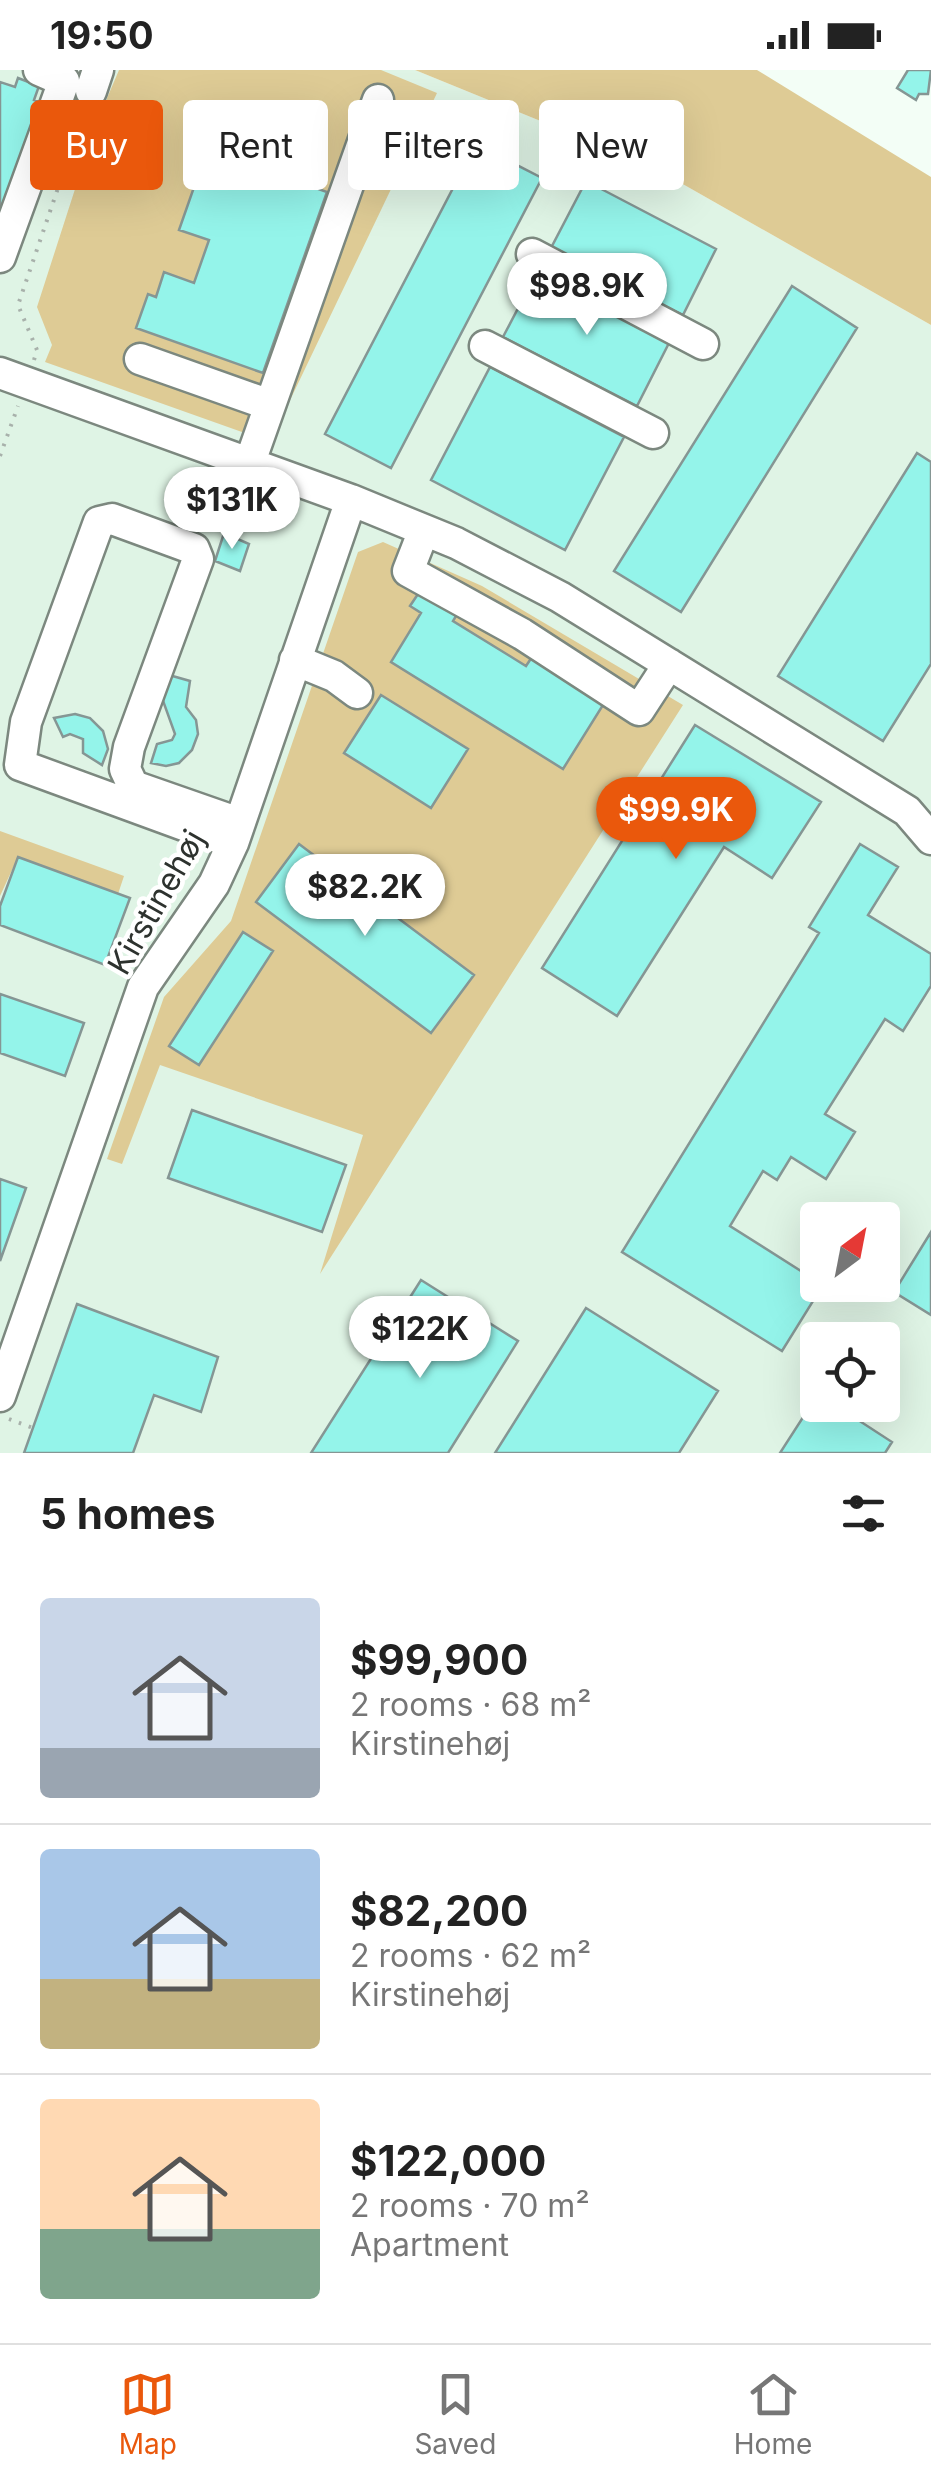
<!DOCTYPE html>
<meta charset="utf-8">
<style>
:root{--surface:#fff;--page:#f2f2f2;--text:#222;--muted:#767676;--line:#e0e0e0;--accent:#ea580c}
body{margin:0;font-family:Inter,sans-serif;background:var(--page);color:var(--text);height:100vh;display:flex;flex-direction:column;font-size:38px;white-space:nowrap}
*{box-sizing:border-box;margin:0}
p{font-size:32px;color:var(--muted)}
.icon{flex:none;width:55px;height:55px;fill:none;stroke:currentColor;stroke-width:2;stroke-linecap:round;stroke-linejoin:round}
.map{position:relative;height:1383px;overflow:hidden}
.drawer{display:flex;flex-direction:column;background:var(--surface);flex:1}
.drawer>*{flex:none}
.banner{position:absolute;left:30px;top:30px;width:872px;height:90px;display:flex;gap:20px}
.needle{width:65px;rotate:32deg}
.buttons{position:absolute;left:800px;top:1132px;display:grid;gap:20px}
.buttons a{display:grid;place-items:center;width:100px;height:100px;border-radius:10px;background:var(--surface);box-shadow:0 10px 40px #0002;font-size:50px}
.price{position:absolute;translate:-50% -85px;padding:0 22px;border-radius:35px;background:#fff;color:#222;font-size:32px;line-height:65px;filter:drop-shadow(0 2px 5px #0008)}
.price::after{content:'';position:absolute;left:50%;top:60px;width:30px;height:22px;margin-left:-15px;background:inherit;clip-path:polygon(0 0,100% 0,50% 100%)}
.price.current{background:var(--accent);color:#fff}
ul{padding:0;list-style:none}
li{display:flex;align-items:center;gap:30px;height:250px;padding:0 40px}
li+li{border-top:2px solid var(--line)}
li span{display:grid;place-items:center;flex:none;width:280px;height:200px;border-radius:10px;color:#555}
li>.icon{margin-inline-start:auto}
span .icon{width:120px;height:120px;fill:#fffc;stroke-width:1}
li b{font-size:42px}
h2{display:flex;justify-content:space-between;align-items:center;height:120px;padding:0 40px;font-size:42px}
.pill{padding:0 35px;border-radius:10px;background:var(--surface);box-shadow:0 10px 40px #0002;font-size:35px;line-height:90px}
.pill.current{background:var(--accent);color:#fff}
.status{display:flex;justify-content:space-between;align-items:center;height:70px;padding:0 50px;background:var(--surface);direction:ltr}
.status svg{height:28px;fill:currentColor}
.tabs{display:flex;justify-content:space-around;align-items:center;height:140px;border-top:2px solid var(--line);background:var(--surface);font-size:28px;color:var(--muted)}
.tabs a{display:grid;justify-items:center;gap:5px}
.tabs .current{color:var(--accent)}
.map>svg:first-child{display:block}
.built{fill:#dff4e5;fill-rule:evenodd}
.green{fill:#decb95}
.building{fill:#94f4ea;stroke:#859694;stroke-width:2.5}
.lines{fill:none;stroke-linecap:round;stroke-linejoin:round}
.minor-casing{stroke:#7c887f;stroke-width:35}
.path{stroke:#a8b1ab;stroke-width:4;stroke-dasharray:2.5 8;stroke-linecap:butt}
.minor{stroke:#fff;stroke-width:30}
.labels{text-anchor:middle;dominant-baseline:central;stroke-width:9;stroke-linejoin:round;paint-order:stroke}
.street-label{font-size:32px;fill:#2d322e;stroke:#fff}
</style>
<div class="status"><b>19:50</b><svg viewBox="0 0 49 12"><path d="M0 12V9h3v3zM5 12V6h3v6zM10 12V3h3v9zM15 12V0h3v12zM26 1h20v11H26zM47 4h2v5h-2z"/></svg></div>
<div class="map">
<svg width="931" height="1383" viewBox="0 0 931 1383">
<rect width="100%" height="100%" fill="#f3fef6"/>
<path class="built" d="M 0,0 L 50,0 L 100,23 L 110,0 L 415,0 L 651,96 L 931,255 L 931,1383 L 0,1383 ZM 818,1150 L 882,1150 L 882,1215 L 818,1215 ZM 818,1270 L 882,1270 L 882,1335 L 818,1335 Z"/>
<path class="green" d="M 119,0 L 381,0 L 437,23 L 270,372 L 45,292 L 52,275 L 37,237 L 96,54 Z
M 415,0 L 757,0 L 931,107 L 931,255 L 651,96 Z
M 383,472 L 482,516 L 683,635 L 320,1204 L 363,1065 L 160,995 L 122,1094 L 107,1089 L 164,927 L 231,851 L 358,482 Z
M 0,761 L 124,806 L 118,824 L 18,787 L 0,826 Z"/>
<path class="building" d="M 908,0 L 931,0 L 928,24 L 919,24 L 916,30 L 897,18 Z
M 18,8 L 39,16 L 34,30 L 47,35 L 0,167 L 0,12 L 15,17 Z
M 476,74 L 542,108 L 391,398 L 325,364 Z
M 207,80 L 327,122 L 263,303 L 136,258 L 148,224 L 156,227 L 164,202 L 194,213 L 209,170 L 179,160 Z
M 586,111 L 716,179 L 683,245 L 551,178 Z
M 538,200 L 671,269 L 637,336 L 503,267 Z
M 792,216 L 857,258 L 681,542 L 614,501 Z
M 490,297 L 624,367 L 565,480 L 431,410 Z
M 917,383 L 931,392 L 931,594 L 883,671 L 778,606 Z
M 224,463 L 249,474 L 240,501 L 215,491 Z
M 422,518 L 459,541 L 453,551 L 526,596 L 532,587 L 608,627 L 563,699 L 391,592 L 421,543 L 410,536 Z
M 169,605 L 190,611 L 186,637 L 196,650 L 198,664 L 192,680 L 179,693 L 166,696 L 151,693 L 157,674 L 172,670 L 175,664 L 162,628 Z
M 381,625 L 468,679 L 431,738 L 344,683 Z
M 75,644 L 90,648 L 103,661 L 108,679 L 102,695 L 83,683 L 83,669 L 70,664 L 63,667 L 54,648 Z
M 695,655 L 821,732 L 772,808 L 724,777 L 617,946 L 542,898 Z
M 299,774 L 474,905 L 431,963 L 256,832 Z
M 860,774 L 898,797 L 868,845 L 931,884 L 931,916 L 903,961 L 885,949 L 825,1044 L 855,1062 L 826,1109 L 791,1087 L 777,1110 L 763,1101 L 730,1156 L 823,1215 L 782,1281 L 622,1182 L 819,863 L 809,857 Z
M 18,787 L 130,828 L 105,895 L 0,855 L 0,836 Z
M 243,862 L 273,881 L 199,995 L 169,976 Z
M 0,924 L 84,953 L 65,1006 L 0,983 Z
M 192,1040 L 346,1095 L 322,1162 L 168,1108 Z
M 0,1109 L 26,1118 L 0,1191 Z
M 931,1162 L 931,1245 L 894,1222 Z
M 421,1210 L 518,1271 L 448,1383 L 311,1383 Z
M 77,1234 L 218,1287 L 201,1342 L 154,1325 L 133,1383 L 24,1383 Z
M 586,1238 L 718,1321 L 679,1383 L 495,1383 Z
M 818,1324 L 818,1335 L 835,1335 L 892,1372 L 885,1383 L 780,1383 Z"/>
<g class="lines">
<defs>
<path id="minor" d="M 91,21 L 98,0
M 532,184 L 703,274
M 0,187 L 64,11 L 39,0
M 485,276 L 653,363
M 140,289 L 270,335
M 0,303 L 351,430 L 456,473 L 560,527 L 907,741 L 931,769
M 250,392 L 378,30
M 424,460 L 408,501 L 522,564 L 639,640 L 669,594
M 295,590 L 334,606 L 357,623
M 233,773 L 20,695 L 26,652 L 99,452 L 112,449 L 194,479 L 198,489 L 129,677 L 125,699 L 133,716 L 239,753
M 0,1326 L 143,917 L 214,814 L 233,773 L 351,430"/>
</defs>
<use href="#minor" class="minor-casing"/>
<path class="path" d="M 34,290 L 37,280 L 18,235 L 83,45
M 0,386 L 18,336
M 9,1349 L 33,1358"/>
<use href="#minor" class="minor"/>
</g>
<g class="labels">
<g class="street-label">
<text transform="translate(156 832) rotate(-60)">Kirstinehøj</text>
</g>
</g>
</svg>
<div class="buttons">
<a><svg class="needle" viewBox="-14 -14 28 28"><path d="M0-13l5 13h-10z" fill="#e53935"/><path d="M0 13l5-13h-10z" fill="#767676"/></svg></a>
<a><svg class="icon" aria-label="locate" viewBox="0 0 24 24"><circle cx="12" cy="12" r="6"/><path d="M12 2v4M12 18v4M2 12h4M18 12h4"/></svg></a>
</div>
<b class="price" style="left:587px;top:268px">$98.9K</b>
<b class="price" style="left:232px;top:482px">$131K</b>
<b class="price current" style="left:676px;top:792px">$99.9K</b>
<b class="price" style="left:365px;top:869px">$82.2K</b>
<b class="price" style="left:420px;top:1311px">$122K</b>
<div class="banner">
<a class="pill current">Buy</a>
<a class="pill">Rent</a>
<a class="pill">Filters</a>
<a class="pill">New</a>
</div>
</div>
<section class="drawer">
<h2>5 homes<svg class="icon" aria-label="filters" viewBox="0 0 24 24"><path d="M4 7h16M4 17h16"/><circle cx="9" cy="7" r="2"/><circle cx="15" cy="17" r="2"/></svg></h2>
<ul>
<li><span style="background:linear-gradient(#c9d6e8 75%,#9aa5b1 0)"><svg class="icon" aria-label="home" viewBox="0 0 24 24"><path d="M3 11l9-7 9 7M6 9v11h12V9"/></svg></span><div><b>$99,900</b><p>2 rooms · 68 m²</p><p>Kirstinehøj</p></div></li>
<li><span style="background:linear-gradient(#a9c7e8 65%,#c2b280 0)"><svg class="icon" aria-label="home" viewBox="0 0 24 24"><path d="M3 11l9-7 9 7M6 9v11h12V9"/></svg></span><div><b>$82,200</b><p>2 rooms · 62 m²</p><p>Kirstinehøj</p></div></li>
<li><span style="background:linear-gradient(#ffd9b3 65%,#7fa58c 0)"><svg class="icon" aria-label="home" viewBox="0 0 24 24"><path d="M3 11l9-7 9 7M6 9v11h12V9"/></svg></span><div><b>$122,000</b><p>2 rooms · 70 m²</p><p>Apartment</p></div></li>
</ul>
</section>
<nav class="tabs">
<a class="current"><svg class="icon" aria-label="map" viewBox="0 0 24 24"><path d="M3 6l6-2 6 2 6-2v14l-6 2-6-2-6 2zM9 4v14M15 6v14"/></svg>Map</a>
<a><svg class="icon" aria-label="saved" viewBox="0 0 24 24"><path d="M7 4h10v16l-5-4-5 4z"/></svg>Saved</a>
<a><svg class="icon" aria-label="home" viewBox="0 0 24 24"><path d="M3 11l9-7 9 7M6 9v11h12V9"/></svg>Home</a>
</nav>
